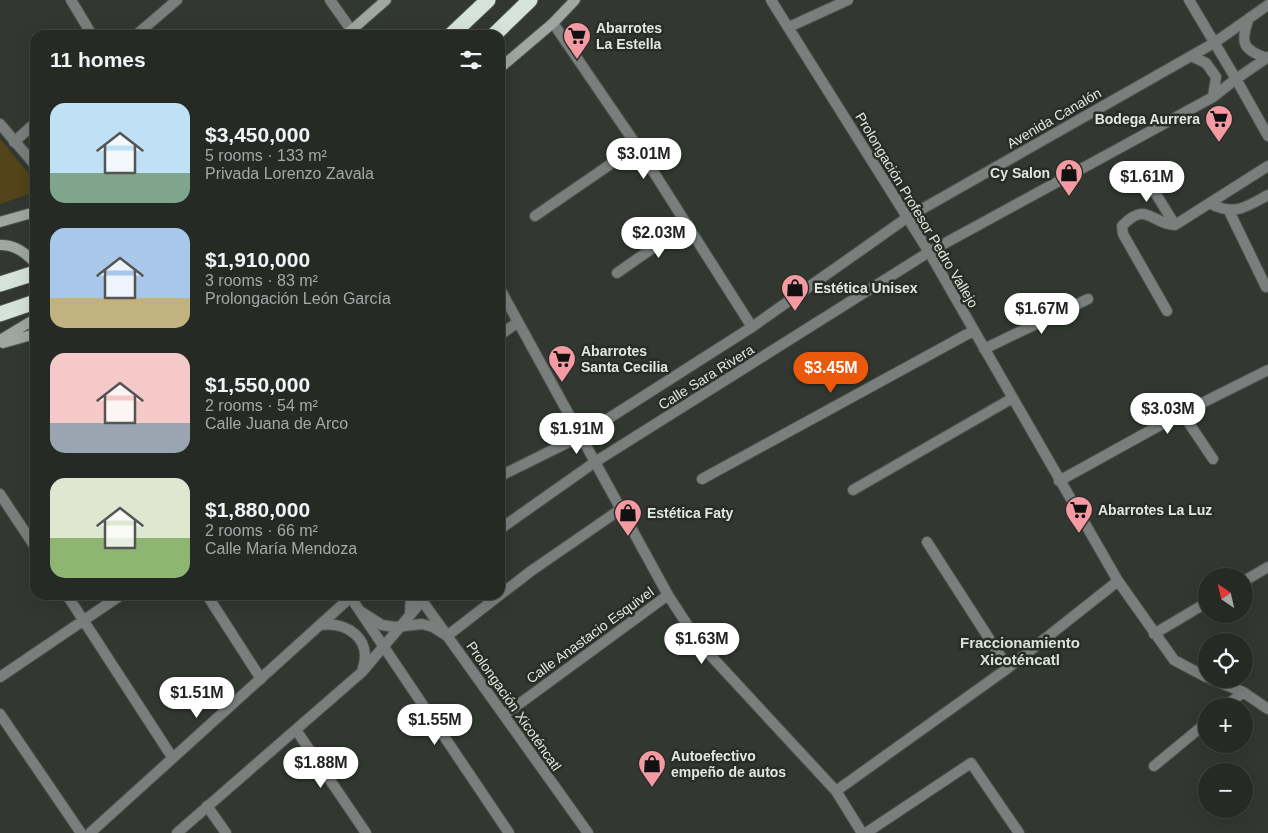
<!DOCTYPE html>
<meta charset="utf-8">
<style>
:root{--surface:#262a25;--page:#2e322d;--text:#f1f3f6;--muted:#a4a7a7;--line:#424642;--accent:#ea580c}
body{margin:0;font-family:Helvetica,sans-serif;background:var(--page);color:var(--text);height:100vh;display:flex;flex-direction:column;font-size:19px;white-space:nowrap}
*{box-sizing:border-box;margin:0}
p{font-size:16px;color:var(--muted)}
.icon{flex:none;width:28px;height:28px;fill:none;stroke:currentColor;stroke-width:2;stroke-linecap:round;stroke-linejoin:round}
.map{position:relative;flex:1;overflow:hidden}
.side{position:absolute;left:30px;top:30px;width:475px;height:570px;display:flex;flex-direction:column;background:var(--surface);border-radius:15px;box-shadow:0 5px 20px #0002,0 0 0 1px var(--line)}
.side>*{flex:none}
.needle{width:32px;rotate:326deg}
.fabs{position:absolute;left:1198px;top:568px;display:grid;gap:10px}
.fabs a{display:grid;place-items:center;width:55px;height:55px;border-radius:50%;background:var(--surface);box-shadow:0 5px 20px #0002,0 0 0 1px var(--line);font-size:25px}
.price{position:absolute;translate:-50% -42px;padding:0 11px;border-radius:18px;background:#fff;color:#222;font-size:16px;line-height:32px;filter:drop-shadow(0 1px 2px #0008)}
.price::after{content:'';position:absolute;left:50%;top:30px;width:15px;height:11px;margin-left:-8px;background:inherit;clip-path:polygon(0 0,100% 0,50% 100%)}
.price.on{background:var(--accent);color:#fff}
ul{padding:0;list-style:none}
li{display:flex;align-items:center;gap:15px;height:125px;padding:0 20px}
li span{display:grid;place-items:center;flex:none;width:140px;height:100px;border-radius:15px;color:#555}
li>.icon{margin-inline-start:auto}
span .icon{width:60px;height:60px;fill:#fffc;stroke-width:1}
li b{font-size:21px}
h2{display:flex;justify-content:space-between;align-items:center;height:60px;padding:0 20px;font-size:21px}
.map>svg:first-child{display:block}
.green{fill:#534419}
.lines{fill:none;stroke-linecap:round;stroke-linejoin:round}
.minor-casing{stroke:#4e544d;stroke-width:12}
.tertiary-casing{stroke:#4e544d;stroke-width:12}
.secondary-casing{stroke:#4e544d;stroke-width:12}
.motorway-casing{stroke:#4e544d;stroke-width:17}
.minor{stroke:#7a7e7c;stroke-width:10}
.tertiary{stroke:#7a7e7c;stroke-width:10}
.secondary{stroke:#9fa7a3;stroke-width:10}
.motorway{stroke:#d6e2dc;stroke-width:15}
.labels{text-anchor:middle;dominant-baseline:central;stroke-width:5;stroke-linejoin:round;paint-order:stroke}
.poi-label{font-size:14px;font-weight:bold;fill:#e2e6e1;stroke:#282e27;text-anchor:start}
.street-label{font-size:14px;fill:#e2e6e1;stroke:#282e27}
.neighbourhood-label{font-size:15px;font-weight:bold;fill:#dae1d8;stroke:#282e27}
</style>
<div class="map">
<svg width="1268" height="833" viewBox="0 0 1268 833">
<rect width="100%" height="100%" fill="#323831"/>
<path class="green" d="M 0,139 L 35,181 L 32,193 L 0,204 Z"/>
<g class="lines">
<defs>
<path id="minor" d="M 71,0 L 92,35
M 330,0 L 352,31
M 771,0 L 929,252 L 1118,581 L 1174,660 L 1206,677
M 1249,18 C 1240,42 1242,50 1267,58
M 553,23 L 637,146 L 752,327
M 789,27 L 848,0
M 136,35 L 177,0
M 1214,43 L 1268,5
M 1268,57 L 1236,79 L 1268,136
M 14,142 L 35,123
M 1140,168 L 1175,225
M 1211,204 C 1235,216 1246,207 1268,195
M 1229,211 L 1266,287
M 535,216 L 637,146
M 617,273 L 687,224
M 500,289 L 668,595 L 699,643 L 836,791 L 862,833
M 1167,311 L 1123,234 L 1122,226 C 1147,200 1151,224 1175,225 L 1268,166
M 500,335 L 518,322
M 984,349 L 1088,299
M 1182,413 L 1213,459
M 702,479 L 973,331
M 1059,481 L 1182,413 L 1268,370
M 853,490 L 1011,399
M 0,494 L 35,547
M 927,542 L 1008,668
M 1244,581 L 1268,567
M 67,595 L 172,757
M 207,595 L 261,679
M 349,595 L 509,833
M 418,595 L 588,833
M 1154,634 L 1206,603
M 447,636 L 531,571 L 621,509
M 0,677 L 121,595
M 1211,679 L 1243,692 L 1268,709
M 1226,706 L 1243,692
M 0,714 L 81,833
M 504,715 L 668,595
M 296,730 L 366,833
M 1154,766 L 1206,723
M 836,791 L 1008,668 L 1118,581
M 207,806 L 226,833
M 866,833 L 971,763 L 1019,833"/>
<path id="tertiary" d="M 1191,56 L 1206,63 L 1216,77 L 1213,97
M 0,124 L 35,165
M 500,476 L 581,436 L 752,327 L 908,217 L 1214,43
M 500,529 L 595,462 L 929,252 L 1213,97 L 1236,79 L 1189,0
M 360,611 L 382,625 L 395,627 L 422,624 L 433,627 L 447,636
M 410,614 L 411,595
M 321,625 C 348,622 372,639 363,668
M 90,833 L 353,595
M 177,833 L 362,672 L 427,595"/>
<path id="secondary" d="M 346,35 L 386,0
M 500,68 L 553,23 L 575,0
M 0,222 L 35,212
M 0,245 C 15,244 26,253 35,263
M 0,340 L 35,319
M 3,343 L 35,334"/>
<path id="motorway" d="M 451,35 L 488,0
M 494,35 L 530,0
M 0,284 L 35,273
M 0,314 L 35,302"/>
</defs>
<use href="#minor" class="minor-casing"/>
<use href="#tertiary" class="tertiary-casing"/>
<use href="#secondary" class="secondary-casing"/>
<use href="#motorway" class="motorway-casing"/>
<use href="#minor" class="minor"/>
<use href="#tertiary" class="tertiary"/>
<use href="#secondary" class="secondary"/>
<use href="#motorway" class="motorway"/>
</g>
<defs>
<symbol id="supermarket-pin" viewBox="-11 -11 22 30"><path d="M0 17L-7.5 6A9.5 9.5 0 1 1 7.5 6Z" fill="#f49aa3" stroke="#282e27"/><path d="M-6-5.5h2.5l.6 2H6L4.5 2H-2.5L-4.4-4H-6ZM-1.5 3.2a1.3 1.3 0 1 0 .1 0ZM3 3.2a1.3 1.3 0 1 0 .1 0Z" fill="#111"/></symbol>
<symbol id="shop-pin" viewBox="-11 -11 22 30"><path d="M0 17L-7.5 6A9.5 9.5 0 1 1 7.5 6Z" fill="#f49aa3" stroke="#282e27"/><path d="M-5-2.5h2.3a2.7 3.5 0 0 1 5.4 0H5L5.5 6h-11ZM-1.5-2.5h3a1.5 2.3 0 0 0-3 0Z" fill="#111"/></symbol>
</defs>
<g fill-rule="evenodd">
<use href="#supermarket-pin" x="561" y="20" width="32" height="43"/>
<use href="#supermarket-pin" x="1203" y="103" width="32" height="43"/>
<use href="#shop-pin" x="1053" y="157" width="32" height="43"/>
<use href="#shop-pin" x="779" y="272" width="32" height="43"/>
<use href="#supermarket-pin" x="546" y="343" width="32" height="43"/>
<use href="#supermarket-pin" x="1063" y="494" width="32" height="43"/>
<use href="#shop-pin" x="612" y="497" width="32" height="43"/>
<use href="#shop-pin" x="636" y="748" width="32" height="43"/>
</g>
<g class="labels">
<g class="poi-label">
<text x="596" y="28">Abarrotes<tspan x="596" dy="16">La Estella</tspan></text>
<text x="1200" y="119" text-anchor="end">Bodega Aurrera</text>
<text x="1050" y="173" text-anchor="end">Cy Salon</text>
<text x="814" y="288">Estética Unisex</text>
<text x="581" y="351">Abarrotes<tspan x="581" dy="16">Santa Cecilia</tspan></text>
<text x="1098" y="510">Abarrotes La Luz</text>
<text x="647" y="513">Estética Faty</text>
<text x="671" y="756">Autoefectivo<tspan x="671" dy="16">empeño de autos</tspan></text>
</g>
<g class="street-label">
<text transform="translate(1054 118) rotate(-30)">Avenida Canalón</text>
<text transform="translate(917 210) rotate(59)">Prolongación Profesor Pedro Vallejo</text>
<text transform="translate(706 377) rotate(-32)">Calle Sara Rivera</text>
<text transform="translate(590 635) rotate(-36)">Calle Anastacio Esquivel</text>
<text transform="translate(514 706) rotate(55)">Prolongación Xicoténcatl</text>
</g>
<g class="neighbourhood-label">
<text x="1020" y="642">Fraccionamiento<tspan x="1020" dy="17">Xicoténcatl</tspan></text>
</g>
</g>
</svg>
<div class="fabs">
<a><svg class="needle" viewBox="-14 -14 28 28"><path d="M0-13l5 13h-10z" fill="#e53935"/><path d="M0 13l5-13h-10z" fill="#a4a7a7"/></svg></a>
<a><svg class="icon" aria-label="locate" viewBox="0 0 24 24"><circle cx="12" cy="12" r="6"/><path d="M12 2v4M12 18v4M2 12h4M18 12h4"/></svg></a>
<a>+</a>
<a>−</a>
</div>
<b class="price" style="left:644px;top:180px">$3.01M</b>
<b class="price" style="left:1147px;top:203px">$1.61M</b>
<b class="price" style="left:659px;top:259px">$2.03M</b>
<b class="price" style="left:1042px;top:335px">$1.67M</b>
<b class="price on" style="left:831px;top:394px">$3.45M</b>
<b class="price" style="left:1168px;top:435px">$3.03M</b>
<b class="price" style="left:577px;top:455px">$1.91M</b>
<b class="price" style="left:702px;top:665px">$1.63M</b>
<b class="price" style="left:197px;top:719px">$1.51M</b>
<b class="price" style="left:435px;top:746px">$1.55M</b>
<b class="price" style="left:321px;top:789px">$1.88M</b>
<section class="side">
<h2>11 homes<svg class="icon" aria-label="filters" viewBox="0 0 24 24"><path d="M4 7h16M4 17h16"/><circle cx="9" cy="7" r="2"/><circle cx="15" cy="17" r="2"/></svg></h2>
<ul>
<li><span style="background:linear-gradient(#bfe0f5 70%,#7fa58c 0)"><svg class="icon" aria-label="home" viewBox="0 0 24 24"><path d="M3 11l9-7 9 7M6 9v11h12V9"/></svg></span><div><b>$3,450,000</b><p>5 rooms · 133 m²</p><p>Privada Lorenzo Zavala</p></div></li>
<li><span style="background:linear-gradient(#a9c7e8 70%,#c2b280 0)"><svg class="icon" aria-label="home" viewBox="0 0 24 24"><path d="M3 11l9-7 9 7M6 9v11h12V9"/></svg></span><div><b>$1,910,000</b><p>3 rooms · 83 m²</p><p>Prolongación León García</p></div></li>
<li><span style="background:linear-gradient(#f6c9c9 70%,#9aa5b1 0)"><svg class="icon" aria-label="home" viewBox="0 0 24 24"><path d="M3 11l9-7 9 7M6 9v11h12V9"/></svg></span><div><b>$1,550,000</b><p>2 rooms · 54 m²</p><p>Calle Juana de Arco</p></div></li>
<li><span style="background:linear-gradient(#dfe7d0 60%,#8fb573 0)"><svg class="icon" aria-label="home" viewBox="0 0 24 24"><path d="M3 11l9-7 9 7M6 9v11h12V9"/></svg></span><div><b>$1,880,000</b><p>2 rooms · 66 m²</p><p>Calle María Mendoza</p></div></li>
</ul>
</section>
</div>
